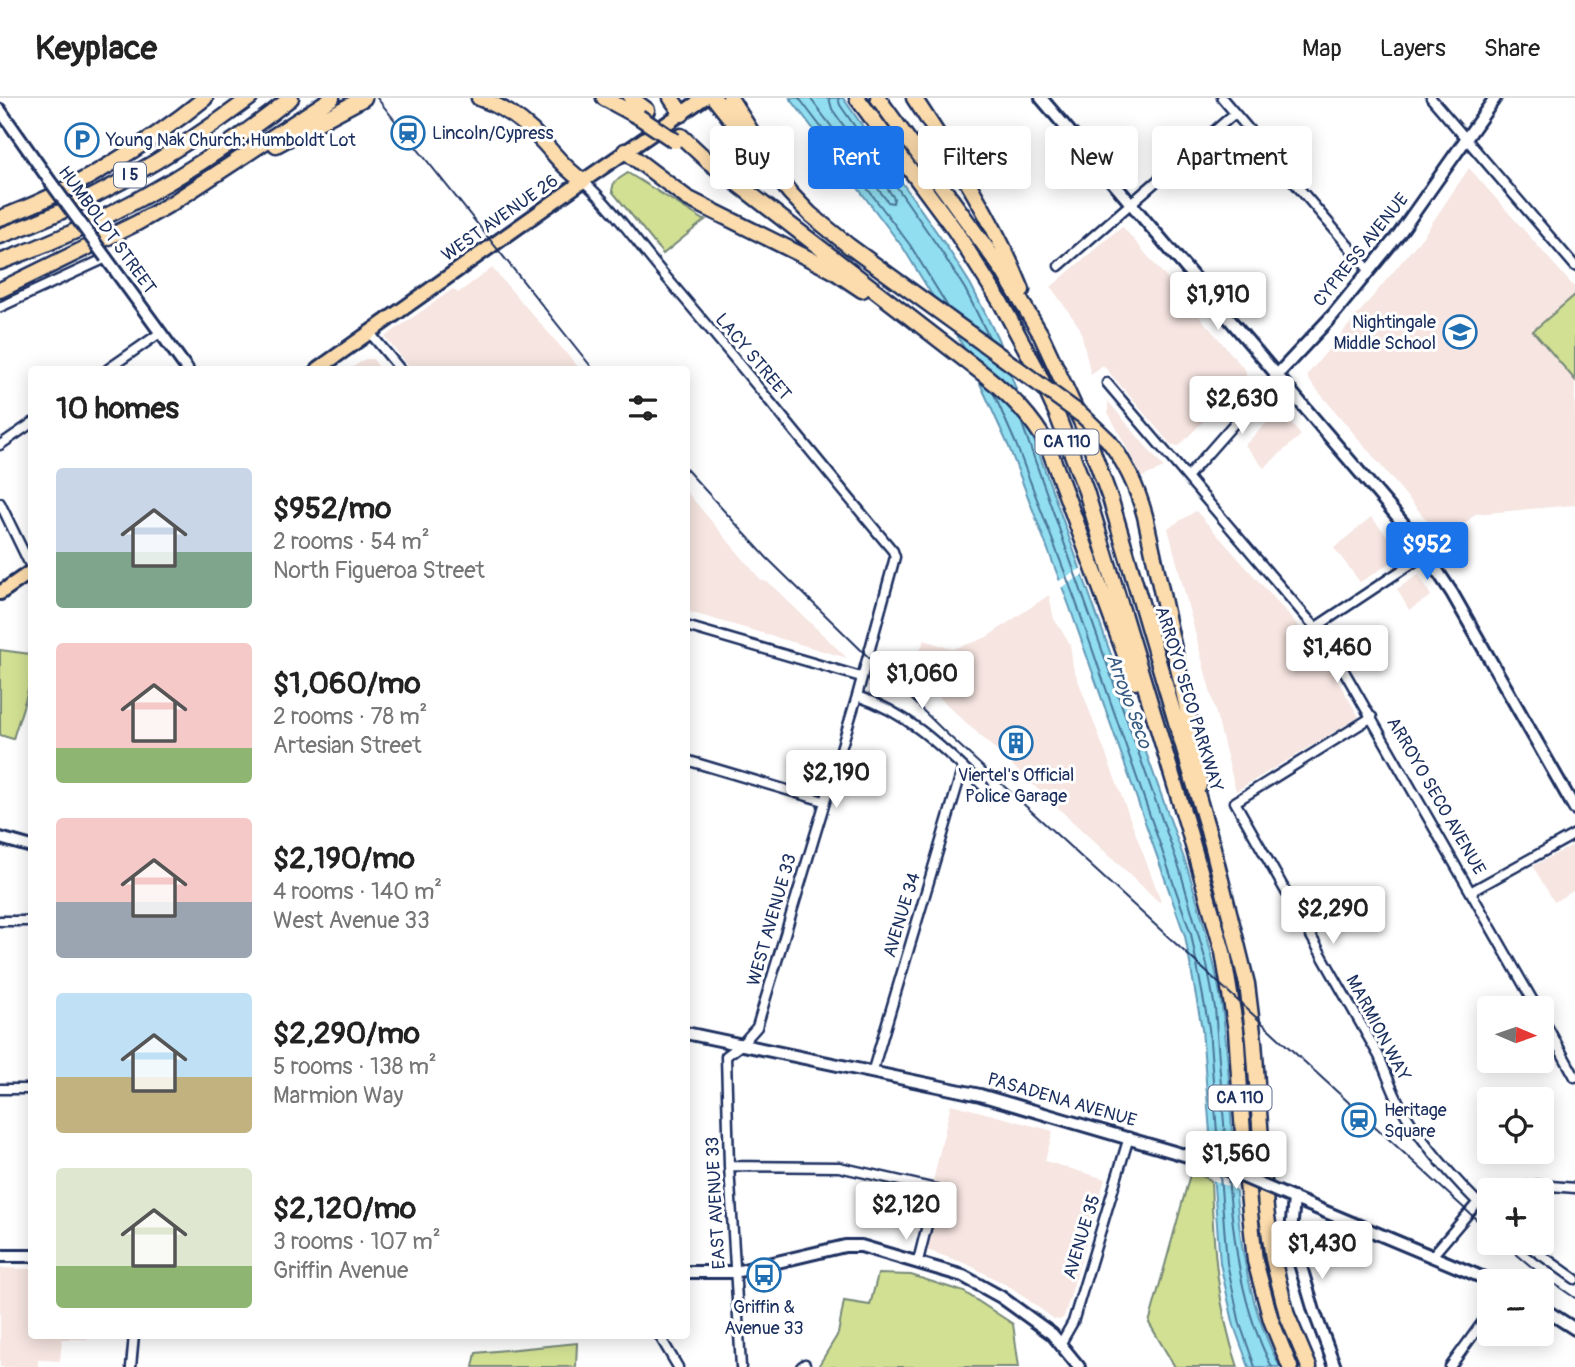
<!DOCTYPE html>
<meta charset="utf-8">
<style>
:root{--surface:#fff;--page:#f6f6f6;--text:#222;--muted:#767676;--line:#e0e0e0;--accent:#1a73e8}
body{margin:0;font-family:Pangolin,sans-serif;background:var(--page);color:var(--text);height:100vh;display:flex;flex-direction:column;font-size:26px;white-space:nowrap}
*{box-sizing:border-box;margin:0}
p{font-size:23px;color:var(--muted)}
.icon{flex:none;width:38px;height:38px;fill:none;stroke:currentColor;stroke-width:2;stroke-linecap:round;stroke-linejoin:round}
.map{position:relative;flex:1;overflow:hidden}
.side{position:absolute;left:28px;top:268px;width:662px;height:973px;display:flex;flex-direction:column;background:var(--surface);border-radius:7px;box-shadow:0 4px 18px #0003}
.side>*{flex:none}
.banner{position:absolute;left:710px;top:28px;width:665px;height:63px;display:flex;gap:14px}
.needle{width:46px;rotate:92deg}
.fabs{position:absolute;left:1477px;top:898px;display:grid;gap:14px}
.fabs a{display:grid;place-items:center;width:77px;height:77px;border-radius:7px;background:var(--surface);box-shadow:0 4px 18px #0003;font-size:35px}
.price{position:absolute;translate:-50% -60px;padding:0 16px;border-radius:7px;background:#fff;color:#222;font-size:23px;line-height:46px;filter:drop-shadow(0 2px 4px #0008)}
.price::after{content:'';position:absolute;left:50%;top:42px;width:21px;height:16px;margin-left:-10px;background:inherit;clip-path:polygon(0 0,100% 0,50% 100%)}
.price.current{background:var(--accent);color:#fff}
ul{padding:0;list-style:none}
li{display:flex;align-items:center;gap:21px;height:175px;padding:0 28px}
li span{display:grid;place-items:center;flex:none;width:196px;height:140px;border-radius:7px;color:#555}
li>.icon{margin-inline-start:auto}
span .icon{width:84px;height:84px;fill:#fffc;stroke-width:1}
li b{font-size:30px}
h2{display:flex;justify-content:space-between;align-items:center;height:84px;padding:0 28px;font-size:30px}
.chip{padding:0 24px;border-radius:7px;background:var(--surface);box-shadow:0 4px 18px #0003;font-size:24px;line-height:63px}
.chip.current{background:var(--accent);color:#fff}
header{display:flex;align-items:center;gap:42px;box-sizing:border-box;height:98px;padding:0 35px;background:var(--surface);border-bottom:2px solid var(--line)}
header strong{font-size:33px}
nav{display:flex;gap:38px;margin-inline-start:auto;font-size:24px}
.map>svg:first-child{display:block}
.built{fill:#f6e5e1}
.green{fill:#d2e093;stroke:#768878;stroke-width:2}
.water{fill:#91def0;stroke:#6298b6;stroke-width:2}
.pier{fill:#fff}
.lines{fill:none;stroke-linecap:round;stroke-linejoin:round}
.shore{stroke:#4a7598;stroke-width:2}
.street-casing{stroke:#1b2f5e;stroke-width:13}
.secondary-casing{stroke:#1b2f5e;stroke-width:16}
.primary-casing{stroke:#1b2f5e;stroke-width:18}
.highway-casing{stroke:#1b2f5e;stroke-width:19}
.street{stroke:#fff;stroke-width:8}
.secondary{stroke:#fff;stroke-width:10}
.primary{stroke:#fcdcac;stroke-width:12}
.highway{stroke:#fcdcac;stroke-width:14}
.tram{stroke:#1b2f5e;stroke-width:2}
.secondary-bridge-casing{stroke:#1b2f5e;stroke-width:16;stroke-linecap:butt}
.highway-bridge-casing{stroke:#1b2f5e;stroke-width:19;stroke-linecap:butt}
.secondary-bridge{stroke:#fff;stroke-width:10}
.highway-bridge{stroke:#fcdcac;stroke-width:14}
.labels{text-anchor:middle;dominant-baseline:central;stroke-width:6;stroke-linejoin:round;paint-order:stroke}
.shield{fill:#fff;stroke:#5f6d8e;stroke-width:2}
.shield-label{font-size:16px;font-weight:bold;fill:#1b2f5e}
.poi-label{font-size:18px;fill:#1b2f5e;stroke:#fff;text-anchor:start}
.street-label{font-size:18px;fill:#1b2f5e;stroke:#fff}
.water-label{font-size:19px;font-style:italic;fill:#385b82;stroke:#fff}
</style>
<header>
<strong>Keyplace</strong>
<nav><a>Map</a><a>Layers</a><a>Share</a></nav>
</header>
<div class="map">
<svg width="1575" height="1269" viewBox="0 0 1575 1269">
<rect width="100%" height="100%" fill="#fff"/>
<filter id="ink" filterUnits="userSpaceOnUse"><feTurbulence type="fractalNoise" baseFrequency=".0143" numOctaves="2"/><feDisplacementMap in="SourceGraphic" scale="14" xChannelSelector="R" yChannelSelector="G"/><feConvolveMatrix kernelMatrix="1 2 1 2 8 2 1 2 1" color-interpolation-filters="sRGB"/></filter>
<g filter="url(#ink)">
<path class="built" d="M 1469,70 L 1575,190 L 1575,407 L 1475,416 L 1446,445 L 1308,281 L 1308,276 L 1424,137 Z
M 1122,128 L 1246,273 L 1246,279 L 1179,348 L 1172,348 L 1103,267 L 1091,277 L 1080,230 L 1051,189 Z
M 492,170 L 580,271 L 411,271 L 385,239 L 453,191 L 458,195 Z
M 365,261 L 373,261 L 380,271 L 350,271 Z
M 1108,303 L 1164,370 L 1142,379 L 1108,314 Z
M 1279,312 L 1301,337 L 1264,370 L 1245,347 Z
M 686,393 L 761,482 L 769,485 L 847,560 L 686,513 Z
M 1196,413 L 1320,552 L 1359,619 L 1236,693 L 1168,430 Z
M 1371,419 L 1402,455 L 1402,458 L 1360,484 L 1334,450 Z
M 1419,476 L 1431,498 L 1409,512 L 1397,491 Z
M 1049,497 L 1054,521 L 1070,546 L 1073,569 L 1161,803 L 1159,804 L 912,574 L 924,542 L 953,551 L 977,543 L 987,539 Z
M 1573,747 L 1575,751 L 1575,792 L 1554,804 L 1533,768 Z
M 951,1006 L 1053,1033 L 1045,1063 L 1105,1081 L 1064,1219 L 1060,1222 L 1054,1221 L 1012,1190 L 967,1166 L 924,1151 L 934,1106 L 940,1099 L 943,1086 L 933,1083 Z
M 0,1170 L 31,1171 L 32,1237 L 89,1237 L 89,1241 L 62,1241 L 60,1263 L 38,1262 L 38,1269 L 0,1269 Z"/>
<path class="green" d="M 628,75 L 704,122 L 705,122 L 663,156 L 612,93 L 614,84 Z
M 1575,197 L 1575,282 L 1533,233 Z
M 0,552 L 30,556 C 37,576 19,619 13,641 L 0,637 Z
M 1191,1073 L 1211,1082 C 1213,1145 1217,1209 1238,1269 L 1175,1269 L 1149,1225 Z
M 878,1176 L 911,1177 L 964,1194 L 1013,1226 L 1019,1269 L 821,1269 L 819,1267 L 838,1236 L 844,1203 L 870,1207 Z
M 577,1245 L 576,1269 L 473,1269 L 476,1255 Z"/>
<path class="water" d="M 790,0 L 843,0 L 947,149 L 971,187 L 998,241 L 1187,769 C 1201,815 1215,861 1222,909 C 1239,1028 1222,1159 1280,1269 L 1249,1269 L 1234,1228 L 1220,1165 L 1202,931 L 1185,838 L 1069,507 L 1009,349 L 963,248 L 904,151 Z"/>
<path class="pier" d="M 1084,469 L 1086,475 L 1059,491 L 1057,484 Z
M 1208,1051 L 1237,1063 L 1240,1093 L 1210,1081 Z"/>
<g class="lines">
<path class="shore" d="M 799,0 L 910,147 L 948,209
M 810,0 L 888,104 L 893,105 L 894,100 L 832,11 L 829,0
M 838,0 L 840,7 L 941,153 L 965,191 L 989,239
M 994,296 L 1016,346 L 1076,504 L 1191,836 L 1209,930 L 1219,1061
M 1021,323 L 1180,772 L 1207,867 L 1215,910 L 1227,1064
M 1220,1077 L 1227,1165 L 1240,1226 L 1255,1269
M 1228,1080 C 1234,1145 1241,1210 1272,1269"/>
<defs>
<path id="street" d="M 1222,0 L 1369,172
M 1431,0 L 1575,168
M 583,83 C 613,109 639,148 666,179 C 743,269 817,362 893,453 L 895,459 L 857,598 L 757,929 L 741,947 L 726,958 L 729,1068 L 741,1269
M 1059,168 L 1235,15
M 0,209 L 106,160
M 370,235 L 400,271
M 108,271 L 160,235
M 1107,285 L 1307,520 L 1324,538 L 1537,910
M 0,347 L 32,325
M 1187,379 L 1276,278
M 0,405 L 32,471
M 686,528 L 861,579
M 1316,529 L 1426,456
M 857,598 C 909,615 944,651 984,689
M 1372,619 L 1235,704 L 1379,958 C 1385,972 1390,986 1396,999 C 1414,1037 1458,1086 1489,1115
M 686,662 L 824,703
M 1472,793 L 1575,736
M 0,823 L 32,823
M 1542,919 L 1575,979
M 872,975 L 963,669
M 0,991 L 32,991
M 729,1068 L 839,1069 L 936,1091 L 918,1163
M 1496,1092 L 1538,1087 L 1575,1090
M 1523,1144 L 1575,1181
M 1433,1157 L 1478,1104 L 1489,1096
M 659,1237 L 678,1269
M 1061,1245 L 1073,1224 L 1129,1039
M 131,1269 L 134,1237
M 801,1269 L 805,1266
M 1450,1269 L 1489,1215"/>
<path id="secondary" d="M 1041,0 L 1414,438 L 1452,495 L 1575,711
M 0,12 L 52,86
M 106,160 L 187,271
M 1276,278 L 1333,217 L 1399,136 L 1495,0
M 0,740 L 32,749
M 686,935 L 980,997 L 1208,1064
M 1278,1094 L 1491,1183
M 1294,1100 L 1291,1135 L 1314,1213 L 1335,1269
M 0,1158 L 32,1158
M 686,1174 L 735,1174 L 845,1148 L 861,1148 L 963,1178 L 1001,1199 L 1052,1236 L 1079,1269
M 1542,1210 L 1575,1231"/>
<path id="primary" d="M 318,271 L 583,83 L 704,0
M 0,495 L 32,473"/>
<path id="highway" d="M 479,0 C 504,9 525,24 543,44 C 556,58 566,72 583,83
M 604,0 L 639,19
M 631,0 L 647,12
M 671,0 L 682,16
M 714,0 L 790,95 L 810,116 L 849,148
M 730,0 L 759,46
M 857,0 L 954,131 L 1001,205 L 1035,268 L 1056,314 L 1086,393 L 1188,730 L 1223,854 L 1236,932 L 1245,1066 L 1255,1163 L 1271,1222 L 1290,1269
M 878,0 L 1003,173 L 1040,235 L 1085,332 L 1111,403 L 1212,746 L 1247,886 L 1254,943 L 1266,1111 L 1273,1161 L 1287,1217 L 1309,1269
M 914,0 C 954,61 995,124 1022,192
M 681,38 L 709,64 L 986,278 C 1012,299 1032,319 1048,348 L 1135,584
M 276,47 L 364,0
M 625,53 L 687,100 L 832,172 L 862,192
M 0,120 C 70,95 147,47 205,0
M 0,138 C 89,107 175,56 250,0
M 0,164 C 104,126 204,69 291,0
M 0,192 L 137,125 L 172,105 L 332,0
M 1108,342 C 1126,365 1137,389 1145,418 L 1199,666 L 1199,688"/>
</defs>
<use href="#street" class="street-casing"/>
<use href="#secondary" class="secondary-casing"/>
<use href="#primary" class="primary-casing"/>
<use href="#highway" class="highway-casing"/>
<use href="#street" class="street"/>
<use href="#secondary" class="secondary"/>
<use href="#primary" class="primary"/>
<use href="#highway" class="highway"/>
<path class="tram" d="M 377,0 L 593,271
M 686,371 L 767,460 L 946,635 L 1489,1133
M 1502,1144 L 1540,1176 L 1575,1200"/>
<defs>
<path id="secondary-bridge" d="M 52,86 L 106,160
M 1208,1064 L 1278,1094"/>
<path id="highway-bridge" d="M 639,19 L 675,43
M 849,148 L 1083,318 L 1108,342"/>
</defs>
<use href="#secondary-bridge" class="secondary-bridge-casing"/>
<use href="#highway-bridge" class="highway-bridge-casing"/>
<use href="#secondary-bridge" class="secondary-bridge"/>
<use href="#highway-bridge" class="highway-bridge"/>
</g>
</g>
<defs>
<symbol id="station-ring" viewBox="-11 -11 22 22"><circle r="9.5" fill="#fff" stroke="#1f6fb2" stroke-width="1.5"/><path d="M-3-6H3Q5-6 5-4V2Q5 4 3 4L4.5 6H3L1.5 4h-3L-3 6H-4.5L-3 4Q-5 4-5 2V-4Q-5-6-3-6ZM-3.5-4v3h7v-3ZM-3.5 1v1.5H-2V1ZM2 1v1.5H3.5V1Z" fill="#1f6fb2"/></symbol>
<symbol id="parking-ring" viewBox="-11 -11 22 22"><circle r="9.5" fill="#fff" stroke="#1f6fb2" stroke-width="1.5"/><path d="M-3.5-5.5H1a3.5 3.5 0 0 1 0 7H-1V5.5H-3.5ZM-1-3.4V-.6H.8a1.4 1.4 0 0 0 0-2.8Z" fill="#1f6fb2"/></symbol>
<symbol id="school-ring" viewBox="-11 -11 22 22"><circle r="9.5" fill="#fff" stroke="#1f6fb2" stroke-width="1.5"/><path d="M0-5L7-2L0 1L-7-2ZM-4 1L0 2.5L4 1V4Q0 6-4 4Z" fill="#1f6fb2"/></symbol>
<symbol id="building-ring" viewBox="-11 -11 22 22"><circle r="9.5" fill="#fff" stroke="#1f6fb2" stroke-width="1.5"/><path d="M-4-6H4V6H1V3H-1V6H-4ZM-2.5-4.3h1.7v1.8h-1.7ZM.8-4.3h1.7v1.8H.8ZM-2.5-1h1.7V.8h-1.7ZM.8-1h1.7V.8H.8Z" fill="#1f6fb2"/></symbol>
<symbol id="bus-ring" viewBox="-11 -11 22 22"><circle r="9.5" fill="#fff" stroke="#1f6fb2" stroke-width="1.5"/><path d="M-5-6H5V4H4V6H2V4H-2V6H-4V4H-5ZM-3.5-4V0h7V-4ZM-3.5 1.2v1.5H-2V1.2ZM2 1.2v1.5H3.5V1.2Z" fill="#1f6fb2"/></symbol>
</defs>
<g fill-rule="evenodd">
<use href="#station-ring" x="389" y="16" width="38" height="38"/>
<use href="#parking-ring" x="63" y="23" width="38" height="38"/>
<use href="#school-ring" x="1441" y="215" width="38" height="38"/>
<use href="#building-ring" x="997" y="626" width="38" height="38"/>
<use href="#station-ring" x="1340" y="1003" width="38" height="38"/>
<use href="#bus-ring" x="745" y="1158" width="38" height="38"/>
</g>
<g class="labels">
<g class="shield">
<rect x="114" y="64.5" width="32" height="25" rx="5"/>
<rect x="1035.5" y="331.5" width="63" height="25" rx="5"/>
<rect x="1208.5" y="987.5" width="63" height="25" rx="5"/>
</g>
<g class="shield-label">
<text x="130" y="77">I 5</text>
<text x="1067" y="344">CA 110</text>
<text x="1240" y="1000">CA 110</text>
</g>
<g class="poi-label">
<text x="432" y="35">Lincoln/Cypress</text>
<text x="106" y="42">Young Nak Church: Humboldt Lot</text>
<text x="1436" y="224" text-anchor="end">Nightingale<tspan x="1436" dy="21">Middle School</tspan></text>
<text x="1016" y="677" text-anchor="middle">Viertel's Official<tspan x="1016" dy="21">Police Garage</tspan></text>
<text x="1384" y="1012">Heritage<tspan x="1384" dy="21">Square</tspan></text>
<text x="764" y="1209" text-anchor="middle">Griffin &amp;<tspan x="764" dy="21">Avenue 33</tspan></text>
</g>
<g class="street-label">
<text transform="translate(500 120) rotate(-35)">WEST AVENUE 26</text>
<text transform="translate(107 132) rotate(54)">HUMBOLDT STREET</text>
<text transform="translate(1361 152) rotate(-51)">CYPRESS AVENUE</text>
<text transform="translate(753 259) rotate(50)">LACY STREET</text>
<text transform="translate(1189 601) rotate(73)">ARROYO SECO PARKWAY</text>
<text transform="translate(1436 698) rotate(60)">ARROYO SECO AVENUE</text>
<text transform="translate(902 817) rotate(-73)">AVENUE 34</text>
<text transform="translate(772 822) rotate(-74)">WEST AVENUE 33</text>
<text transform="translate(1378 930) rotate(62)">MARMION WAY</text>
<text transform="translate(1062 1002) rotate(16)">PASADENA AVENUE</text>
<text transform="translate(716 1105) rotate(-93)">EAST AVENUE 33</text>
<text transform="translate(1082 1139) rotate(-73)">AVENUE 35</text>
</g>
<g class="water-label">
<text transform="translate(1129 603) rotate(70)">Arroyo Seco</text>
</g>
</g>
</svg>
<div class="fabs">
<a><svg class="needle" viewBox="-14 -14 28 28"><path d="M0-13l5 13h-10z" fill="#e53935"/><path d="M0 13l5-13h-10z" fill="#767676"/></svg></a>
<a><svg class="icon" aria-label="locate" viewBox="0 0 24 24"><circle cx="12" cy="12" r="6"/><path d="M12 2v4M12 18v4M2 12h4M18 12h4"/></svg></a>
<a>+</a>
<a>−</a>
</div>
<b class="price" style="left:1218px;top:234px">$1,910</b>
<b class="price" style="left:1242px;top:338px">$2,630</b>
<b class="price current" style="left:1427px;top:484px">$952</b>
<b class="price" style="left:1337px;top:587px">$1,460</b>
<b class="price" style="left:922px;top:613px">$1,060</b>
<b class="price" style="left:836px;top:712px">$2,190</b>
<b class="price" style="left:1333px;top:848px">$2,290</b>
<b class="price" style="left:1236px;top:1093px">$1,560</b>
<b class="price" style="left:906px;top:1144px">$2,120</b>
<b class="price" style="left:1322px;top:1183px">$1,430</b>
<div class="banner">
<a class="chip">Buy</a>
<a class="chip current">Rent</a>
<a class="chip">Filters</a>
<a class="chip">New</a>
<a class="chip">Apartment</a>
</div>
<section class="side">
<h2>10 homes<svg class="icon" aria-label="filters" viewBox="0 0 24 24"><path d="M4 7h16M4 17h16"/><circle cx="9" cy="7" r="2"/><circle cx="15" cy="17" r="2"/></svg></h2>
<ul>
<li><span style="background:linear-gradient(#c9d6e8 60%,#7fa58c 0)"><svg class="icon" aria-label="home" viewBox="0 0 24 24"><path d="M3 11l9-7 9 7M6 9v11h12V9"/></svg></span><div><b>$952/mo</b><p>2 rooms · 54 m²</p><p>North Figueroa Street</p></div></li>
<li><span style="background:linear-gradient(#f6c9c9 75%,#8fb573 0)"><svg class="icon" aria-label="home" viewBox="0 0 24 24"><path d="M3 11l9-7 9 7M6 9v11h12V9"/></svg></span><div><b>$1,060/mo</b><p>2 rooms · 78 m²</p><p>Artesian Street</p></div></li>
<li><span style="background:linear-gradient(#f6c9c9 60%,#9aa5b1 0)"><svg class="icon" aria-label="home" viewBox="0 0 24 24"><path d="M3 11l9-7 9 7M6 9v11h12V9"/></svg></span><div><b>$2,190/mo</b><p>4 rooms · 140 m²</p><p>West Avenue 33</p></div></li>
<li><span style="background:linear-gradient(#bfe0f5 60%,#c2b280 0)"><svg class="icon" aria-label="home" viewBox="0 0 24 24"><path d="M3 11l9-7 9 7M6 9v11h12V9"/></svg></span><div><b>$2,290/mo</b><p>5 rooms · 138 m²</p><p>Marmion Way</p></div></li>
<li><span style="background:linear-gradient(#dfe7d0 70%,#8fb573 0)"><svg class="icon" aria-label="home" viewBox="0 0 24 24"><path d="M3 11l9-7 9 7M6 9v11h12V9"/></svg></span><div><b>$2,120/mo</b><p>3 rooms · 107 m²</p><p>Griffin Avenue</p></div></li>
</ul>
</section>
</div>
